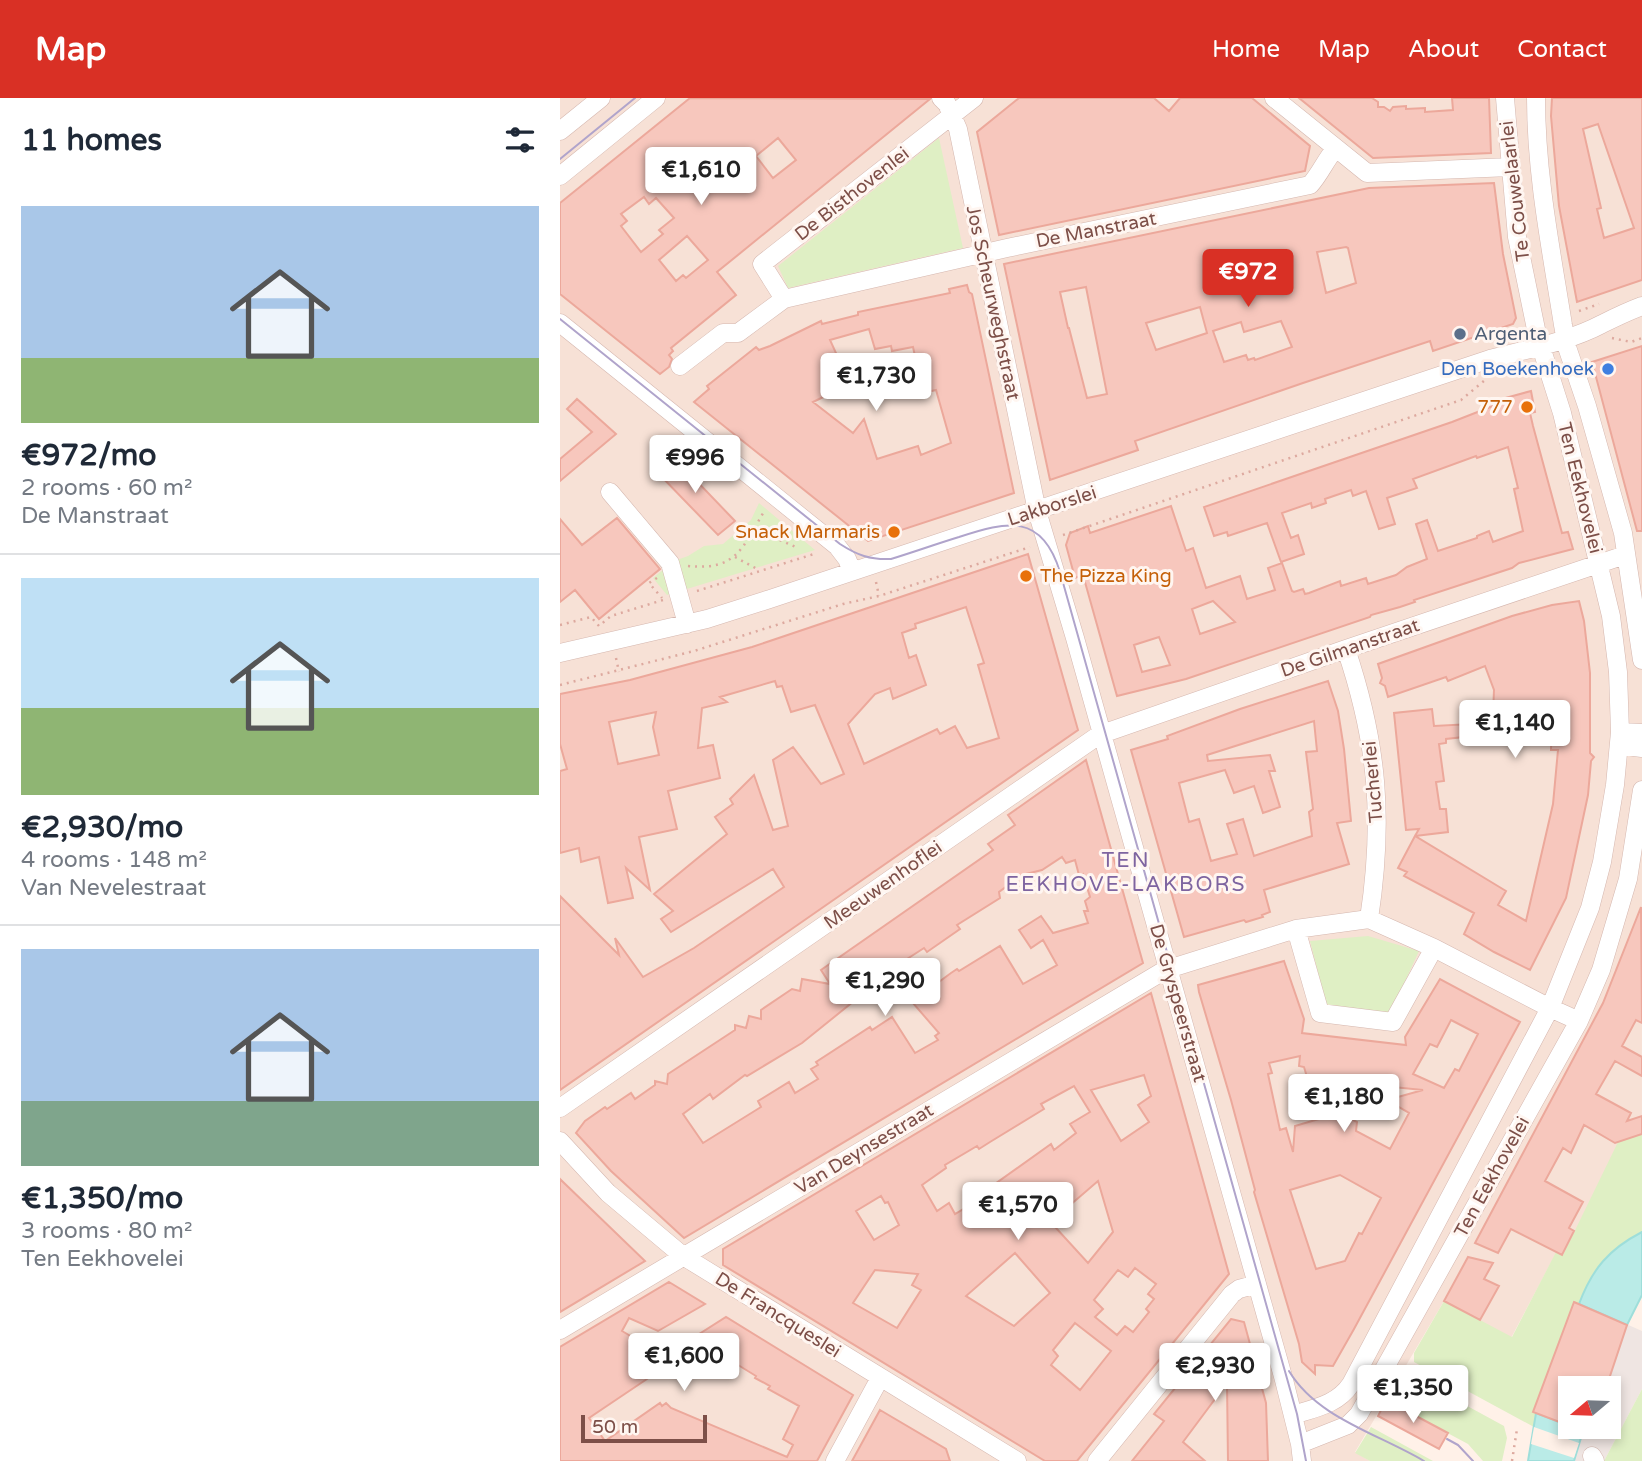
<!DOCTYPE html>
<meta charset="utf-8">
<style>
:root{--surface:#fff;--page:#f6f6f7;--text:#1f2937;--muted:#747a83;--line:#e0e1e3;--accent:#d93025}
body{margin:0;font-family:"Varela Round",sans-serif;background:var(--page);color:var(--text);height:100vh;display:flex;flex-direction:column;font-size:26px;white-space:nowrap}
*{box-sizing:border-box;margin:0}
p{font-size:23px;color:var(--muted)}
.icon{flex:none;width:38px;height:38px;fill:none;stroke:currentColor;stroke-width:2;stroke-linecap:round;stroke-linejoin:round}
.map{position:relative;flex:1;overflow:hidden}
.panel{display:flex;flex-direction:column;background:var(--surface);width:560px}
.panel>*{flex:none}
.needle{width:46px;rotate:251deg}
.fabs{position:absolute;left:998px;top:1278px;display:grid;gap:14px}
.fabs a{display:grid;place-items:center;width:63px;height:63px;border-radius:0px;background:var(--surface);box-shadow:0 4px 10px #0003;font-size:35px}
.scale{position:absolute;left:21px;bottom:18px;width:126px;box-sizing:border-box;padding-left:7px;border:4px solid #7d4f48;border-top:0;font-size:19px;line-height:24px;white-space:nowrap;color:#7d4f48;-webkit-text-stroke:5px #fff6f1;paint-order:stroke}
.price{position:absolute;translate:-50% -60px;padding:0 16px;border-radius:7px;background:#fff;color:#222;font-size:23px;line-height:46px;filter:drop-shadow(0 2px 4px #0008)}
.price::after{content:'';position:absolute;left:50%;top:42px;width:21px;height:16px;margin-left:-10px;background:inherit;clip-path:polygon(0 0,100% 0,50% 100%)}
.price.active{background:var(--accent);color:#fff}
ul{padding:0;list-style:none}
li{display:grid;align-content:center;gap:14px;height:371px;padding:0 21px}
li+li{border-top:2px solid var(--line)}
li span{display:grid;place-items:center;height:217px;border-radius:0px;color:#555}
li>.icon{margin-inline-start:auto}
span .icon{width:126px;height:126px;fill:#fffc;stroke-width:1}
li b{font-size:30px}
h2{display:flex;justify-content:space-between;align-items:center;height:84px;padding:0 21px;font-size:30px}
header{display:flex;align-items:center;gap:42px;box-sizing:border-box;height:98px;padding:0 35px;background:var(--accent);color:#fff}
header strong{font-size:33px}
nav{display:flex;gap:38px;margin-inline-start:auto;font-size:24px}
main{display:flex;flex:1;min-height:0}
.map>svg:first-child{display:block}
.residential{fill:#f7e1d6}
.industrial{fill:#efe5e2}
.green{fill:#dfefc4}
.water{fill:#baebe7;stroke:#9ededa;stroke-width:2}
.pier{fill:#fff1e8}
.building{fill:#f7c7bd;stroke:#eca89b;stroke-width:2;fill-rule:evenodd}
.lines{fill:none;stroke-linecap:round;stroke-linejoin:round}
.minor-casing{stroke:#d5b7af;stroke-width:19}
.path{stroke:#dda99f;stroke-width:2.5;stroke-dasharray:2 5;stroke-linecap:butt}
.minor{stroke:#fff;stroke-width:18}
.tram{stroke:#b0a4cb;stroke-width:2}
.service-dot{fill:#5c6f8a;stroke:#fff6f1;stroke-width:2.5}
.shop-dot{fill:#3f7fe0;stroke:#fff6f1;stroke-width:2.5}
.food-dot{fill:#e8710a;stroke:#fff6f1;stroke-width:2.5}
.labels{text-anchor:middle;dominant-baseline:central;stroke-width:6;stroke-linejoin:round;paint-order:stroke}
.street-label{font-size:19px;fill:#7d4f48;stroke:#fff6f1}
.service-label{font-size:19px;fill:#4e5e75;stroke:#fff6f1;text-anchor:start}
.shop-label{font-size:19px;fill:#366cbe;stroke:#fff6f1;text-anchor:end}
.food-label{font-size:19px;fill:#c56008;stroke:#fff6f1;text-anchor:end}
.neighbourhood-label{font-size:21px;letter-spacing:2px;fill:#7e64a0;stroke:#fff6f1}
</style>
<header>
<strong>Map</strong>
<nav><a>Home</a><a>Map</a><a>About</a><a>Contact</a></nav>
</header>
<main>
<section class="panel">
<h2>11 homes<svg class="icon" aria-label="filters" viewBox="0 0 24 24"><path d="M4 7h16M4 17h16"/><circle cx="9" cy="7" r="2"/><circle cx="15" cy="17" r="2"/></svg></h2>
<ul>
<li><span style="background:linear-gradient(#a9c7e8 70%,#8fb573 0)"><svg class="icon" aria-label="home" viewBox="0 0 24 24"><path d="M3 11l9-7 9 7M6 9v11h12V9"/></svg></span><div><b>€972/mo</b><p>2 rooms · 60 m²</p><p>De Manstraat</p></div></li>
<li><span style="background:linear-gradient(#bfe0f5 60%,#8fb573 0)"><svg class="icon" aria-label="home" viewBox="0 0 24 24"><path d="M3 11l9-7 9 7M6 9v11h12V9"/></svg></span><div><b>€2,930/mo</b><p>4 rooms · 148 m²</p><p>Van Nevelestraat</p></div></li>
<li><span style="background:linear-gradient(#a9c7e8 70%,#7fa58c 0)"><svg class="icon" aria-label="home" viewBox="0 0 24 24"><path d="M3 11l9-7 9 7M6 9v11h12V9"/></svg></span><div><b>€1,350/mo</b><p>3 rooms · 80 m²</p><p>Ten Eekhovelei</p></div></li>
</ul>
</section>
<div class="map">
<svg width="1082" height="1363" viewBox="0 0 1082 1363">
<rect width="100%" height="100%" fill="#fff1e8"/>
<path class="residential" d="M 0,0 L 1082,0 L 1082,1036 L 1002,1157 L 996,1155 L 951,1240 L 884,1203 L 795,1354 L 810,1363 L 0,1363 Z"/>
<path class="industrial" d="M 1014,1203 L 1082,1233 L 1082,1291 L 1044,1363 L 1014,1363 L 1023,1333 L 1011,1328 L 1048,1328 L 1048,1290 L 1010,1290 L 1010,1328 L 973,1314 Z"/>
<path class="green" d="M 379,40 L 403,150 L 228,190 L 218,168 Z
M 199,405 L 255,452 L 107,497 L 93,480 L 114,463 L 128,458 L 144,448 L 163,446 L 191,422 Z
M 808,838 L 859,853 L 830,916 L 766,906 L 750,843 Z
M 1082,1036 L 1082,1134 C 1049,1151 1032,1171 1019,1206 L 1014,1204 L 973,1313 L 976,1315 L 974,1329 L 854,1264 L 854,1255 L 884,1203 L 952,1239 L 996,1154 L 1003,1157 L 1058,1044 Z
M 845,1274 L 944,1328 L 947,1340 L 942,1363 L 923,1363 L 908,1346 L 826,1302 Z
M 1082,1291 L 1082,1363 L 1044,1363 Z
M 811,1329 L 873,1363 L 810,1363 L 795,1355 Z"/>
<path class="water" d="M 1082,1134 L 1082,1197 L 1067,1227 L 1019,1206 C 1032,1171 1049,1151 1082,1134 Z
M 976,1315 L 1023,1333 L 1014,1363 L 968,1363 Z"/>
<path class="pier" d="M 974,1329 L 1019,1345 L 1014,1360 L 971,1346 Z"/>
<path class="building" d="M 130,0 L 370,1 L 157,174 L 176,197 L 111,250 L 113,253 L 109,257 L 112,261 L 109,269 L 100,276 L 0,196 L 0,105 ZM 218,40 L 236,62 L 213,80 L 196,58 ZM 84,99 L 89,106 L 96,100 L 114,120 L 99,132 L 103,136 L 81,154 L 61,128 L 67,123 L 61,116 ZM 127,138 L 148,162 L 126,180 L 123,177 L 116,183 L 99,162 Z
M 459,0 L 594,0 L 609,13 L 620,0 L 692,0 L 750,48 L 745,73 L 439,137 L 417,34 Z
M 739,0 L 812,0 L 818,4 L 818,9 L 824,9 L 830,13 L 833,9 L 846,8 L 846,11 L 865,10 L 865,14 L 893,12 L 892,0 L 929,0 L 931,55 L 813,60 Z
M 992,0 L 1082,0 L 1082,182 L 1017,204 L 999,108 L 991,18 ZM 1038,26 L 1074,130 L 1044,140 L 1037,111 L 1041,110 L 1023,31 Z
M 934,85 L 943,156 L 956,220 L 953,226 L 873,253 L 870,243 L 743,285 L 575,343 L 578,352 L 490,382 L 444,166 L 809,90 ZM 786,149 L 788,150 L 796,185 L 766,195 L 757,154 ZM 526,189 L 547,296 L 527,300 L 509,230 L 508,230 L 500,194 ZM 640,209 L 647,235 L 596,252 L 586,225 ZM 721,223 L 732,249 L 695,262 L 694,260 L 688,262 L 686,257 L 664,264 L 653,233 L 681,224 L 684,234 Z
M 407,187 L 409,194 L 412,196 L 454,395 L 308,443 L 134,304 L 149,291 L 147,288 L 196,249 L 199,252 L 210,248 L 261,223 L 262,226 L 298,217 L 298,214 L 390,195 L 389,191 ZM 309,231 L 315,251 L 331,248 L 332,253 L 353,249 L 363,295 L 376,292 L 391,345 L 361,357 L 358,348 L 317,361 L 304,321 L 293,335 L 253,304 L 290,286 L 270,242 Z
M 1082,248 L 1082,433 L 1077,433 L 1032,264 Z
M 971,293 L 975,314 L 970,315 L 973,328 L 1002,435 L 1008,434 L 1013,451 L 959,465 L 952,470 L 854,502 L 855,504 L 840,509 L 811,517 L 810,519 L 626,581 L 557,598 L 523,477 L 515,480 L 506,447 L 510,435 L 528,428 L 530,435 L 611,408 L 626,453 L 633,450 L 646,490 L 680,478 L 687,501 L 715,492 L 708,470 L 722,465 L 732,493 L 734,494 L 743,491 L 745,496 L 749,495 L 780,483 L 781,488 L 806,480 L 808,486 L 836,477 L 847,469 L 867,461 L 856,426 L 867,422 L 878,453 L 917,440 L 917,438 L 929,433 L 933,444 L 963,433 L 954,391 L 958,390 L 948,349 L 917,360 L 916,358 L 853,381 L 857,390 L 827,400 L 835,426 L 819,431 L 806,393 L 793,398 L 791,392 L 765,401 L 766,405 L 752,410 L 751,405 L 722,415 L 731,440 L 738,437 L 744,456 L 721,464 L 707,425 L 668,438 L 667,434 L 654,438 L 644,409 L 892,324 L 938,306 L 938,302 ZM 653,503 L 675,524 L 640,536 L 632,511 ZM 599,539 L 610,567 L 582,574 L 574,547 Z
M 17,301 L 56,336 L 0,383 L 0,361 L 32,334 L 7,311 Z
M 114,357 L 130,369 L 127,373 L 175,423 L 158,437 L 97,374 Z
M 57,420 L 100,471 L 39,521 L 15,492 L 0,504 L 0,421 L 22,447 Z
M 468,456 L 518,632 L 0,992 L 0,798 L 59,857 L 55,840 L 83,879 L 134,850 L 224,789 L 213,771 L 111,834 L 101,821 L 113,813 L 94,796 L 167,736 L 155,719 L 173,706 L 170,701 L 194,677 L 213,732 L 228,728 L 213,662 L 233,649 L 261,686 L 284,676 L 255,607 L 231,614 L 222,588 L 217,589 L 215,583 L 160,599 L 167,604 L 142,610 L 138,650 L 153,647 L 160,680 L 108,693 L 117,731 L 79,739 L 90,792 L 66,770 L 73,800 L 48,805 L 39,759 L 21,764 L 19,750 L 0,755 L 0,673 L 7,671 L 0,646 L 0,596 L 70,582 L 192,549 ZM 406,509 L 424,565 L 418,567 L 439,640 L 407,650 L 395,628 L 380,636 L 377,631 L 304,666 L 288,626 L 315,596 L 330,590 L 333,601 L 366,587 L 356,557 L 349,560 L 342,535 L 356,530 L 355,526 ZM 96,614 L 93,629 L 99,657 L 58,666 L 49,624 Z
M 1019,503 L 1024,523 L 1030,575 L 1030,655 L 1034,659 L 1031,663 L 1028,697 L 1006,800 L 970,872 L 934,854 L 904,836 L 914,815 L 844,778 L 847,774 L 838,770 L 855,738 L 946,793 L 938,807 L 966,823 L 993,706 L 998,652 L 991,652 L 992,612 L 952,612 L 952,640 L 932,640 L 934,592 L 925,568 L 888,583 L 886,579 L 828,599 L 825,588 L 820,585 L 822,580 L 818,566 L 952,518 L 992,507 Z
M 768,583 L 778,613 L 784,651 L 791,723 L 777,725 L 789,766 L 704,792 L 710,814 L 702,817 L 703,819 L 686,824 L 684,822 L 624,839 L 571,652 L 608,641 L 607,638 L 680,611 ZM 754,623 L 757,653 L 746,654 L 753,711 L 749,714 L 752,738 L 694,758 L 683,721 L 667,726 L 677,756 L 651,763 L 639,721 L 629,724 L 619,685 L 665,672 L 674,695 L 694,688 L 703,715 L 720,709 L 709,673 L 715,673 L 710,657 L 648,663 L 647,657 Z
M 872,611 L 874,628 L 930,625 L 931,636 L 886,641 L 886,645 L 879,646 L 884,683 L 876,684 L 880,711 L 886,711 L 888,734 L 855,738 L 859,731 L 846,732 L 834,615 Z
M 526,662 L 583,865 L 124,1140 L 51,1073 L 16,1035 L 25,1023 L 45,1009 L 47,1011 L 71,995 L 75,1001 L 95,987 L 95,983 L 107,986 L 108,976 L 175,932 L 175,927 L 186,930 L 189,918 L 201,921 L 201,912 L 232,891 L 240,893 L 242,881 L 270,886 L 261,872 L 433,752 L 428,746 L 455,727 L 448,717 ZM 502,759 L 506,765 L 515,762 L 519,777 L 523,776 L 530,799 L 525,803 L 528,813 L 524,813 L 528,825 L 493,835 L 481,818 L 459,832 L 471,850 L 483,842 L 497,867 L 463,886 L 440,848 L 399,873 L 397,871 L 391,875 L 352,904 L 379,935 L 375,938 L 378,942 L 355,955 L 332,919 L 312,932 L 310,929 L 256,964 L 258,967 L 251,971 L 258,981 L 235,995 L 229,984 L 198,1003 L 201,1009 L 143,1045 L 123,1016 L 150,996 L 153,1001 L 185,977 L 187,978 L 242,945 L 299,899 L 302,904 L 329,885 L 328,884 L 335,879 L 330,872 L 364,850 L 367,854 L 400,831 L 397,827 L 440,800 L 439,794 L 462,777 L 482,772 Z
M 1081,809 L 1082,925 L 1076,922 L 1062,948 L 1082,959 L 1082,978 L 1055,963 L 1036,996 L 1071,1015 L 1067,1023 L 1082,1018 L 1082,1036 L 1055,1045 L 1024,1027 L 1011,1055 L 1003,1050 L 985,1083 L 1023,1104 L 1009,1130 L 1014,1133 L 1002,1157 L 951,1131 L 938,1155 L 915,1145 L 1043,905 Z
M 724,863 L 744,921 L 742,935 L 846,947 L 845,939 L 880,881 L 960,924 L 794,1231 L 773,1268 L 755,1267 L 755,1276 L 742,1264 L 739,1246 L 694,1094 L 695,1092 L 671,1002 L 639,894 L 638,887 ZM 891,922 L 918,936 L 899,973 L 895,971 L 884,990 L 853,976 L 870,946 L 877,949 ZM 740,958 L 739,968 L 744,969 L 747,979 L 803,983 L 802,986 L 863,992 L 827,1002 L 849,1015 L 830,1051 L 796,1033 L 797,1024 L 785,1018 L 786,1013 L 735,1028 L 733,1054 L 726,1030 L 720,1032 L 708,976 L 712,975 L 709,965 ZM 780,1077 L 821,1100 L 802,1136 L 799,1135 L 785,1163 L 756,1171 L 730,1092 Z
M 591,895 L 669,1176 L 517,1363 L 485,1363 L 163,1167 L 163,1151 ZM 584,977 L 591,998 L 578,1007 L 589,1024 L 561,1043 L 531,992 ZM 514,988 L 530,1014 L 510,1026 L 516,1035 L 494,1052 L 491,1046 L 418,1098 L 420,1101 L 395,1116 L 389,1105 L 377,1113 L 362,1087 L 386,1070 L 385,1067 L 417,1048 L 419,1051 L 430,1044 L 484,1011 L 481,1006 ZM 538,1083 L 553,1134 L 528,1165 L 496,1130 L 500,1126 L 495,1120 ZM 321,1098 L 325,1105 L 328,1104 L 339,1127 L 314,1142 L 296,1113 ZM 455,1155 L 490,1195 L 454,1228 L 406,1198 ZM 575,1170 L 596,1186 L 588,1196 L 594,1201 L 586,1211 L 589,1214 L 573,1234 L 565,1228 L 557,1237 L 535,1219 L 543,1211 L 534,1202 L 558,1172 L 568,1179 ZM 315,1172 L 358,1176 L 352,1187 L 361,1192 L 337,1230 L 293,1205 ZM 515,1225 L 551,1253 L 520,1292 L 491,1267 L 498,1258 L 493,1252 Z
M 0,1081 L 85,1163 L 0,1214 Z
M 908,1159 L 933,1165 L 924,1181 L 939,1188 L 920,1222 L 884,1203 Z
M 109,1184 L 145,1206 L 98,1233 L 69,1220 L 62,1233 L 79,1243 L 70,1249 L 87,1281 L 29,1320 L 45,1343 L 100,1305 L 102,1308 L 106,1305 L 111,1310 L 227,1359 L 233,1347 L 223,1341 L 239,1308 L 208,1291 L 210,1288 L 195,1280 L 196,1278 L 152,1251 L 149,1255 L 125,1245 L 166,1219 L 293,1297 L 257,1363 L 0,1363 L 0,1249 Z
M 1014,1204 L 1067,1227 L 1046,1290 L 1010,1290 L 1010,1328 L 973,1314 Z
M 671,1221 L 684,1224 L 706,1305 L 708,1363 L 668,1363 L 667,1285 L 623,1344 L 645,1363 L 572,1363 L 604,1323 L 594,1316 Z
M 826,1302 L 888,1335 L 879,1351 L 818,1318 Z
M 320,1312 L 386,1351 L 390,1363 L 292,1363 Z"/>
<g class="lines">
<defs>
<path id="minor" d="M 381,0 L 387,6 L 398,31 L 477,413 L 515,540 L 724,1282 L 740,1346 L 742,1363
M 714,0 L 807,75 L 950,69
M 976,0 C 976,77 991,151 1003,227 L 1007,249 L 1027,308 L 1063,435 L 1082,562
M 0,33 L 41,0
M 0,78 L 96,0
M 224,201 L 202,166 L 414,0
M 0,225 L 277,448 L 287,461 L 292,473
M 120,268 L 163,235 L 178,235 L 224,201 L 447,150 L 750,87 C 760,76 765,63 775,51
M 50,394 L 110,465 L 127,526
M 786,551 C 818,646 824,722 809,821
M 0,555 L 147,521 L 210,501 L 930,261 C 967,251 1008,244 1042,226 C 1056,219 1066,214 1082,208
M 1060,634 L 1082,635
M 1059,647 L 1082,650
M 736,831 L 760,915 L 833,924 L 874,850
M 0,1010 L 539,637 L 786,551 L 1065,457
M 0,1043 L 48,1095 L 123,1158 L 457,1363
M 0,1232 L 605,872 L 736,831 L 809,821 L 874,850 L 990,910 L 1019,923
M 733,1317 C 756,1310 778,1306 791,1286 L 990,910 L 1030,810 L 1042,764 L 1055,687 L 1060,634 L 1058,574 L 1051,518 L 1002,315 L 977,236 L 957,139 L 945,0
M 740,1346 L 788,1327 L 799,1316 L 1019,923 L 1041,872 L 1068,781 L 1082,692
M 1032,1358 L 1035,1363
M 275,1363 L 320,1280
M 537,1363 L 672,1196 L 679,1191 L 697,1186"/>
</defs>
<use href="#minor" class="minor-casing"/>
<path class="path" d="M 1019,213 L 1039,206
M 1052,240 L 1071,244 L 1082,240
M 194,431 L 236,449
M 503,437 L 901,302 L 925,282
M 175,459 L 199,472
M 128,468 C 178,473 183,448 205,412
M 97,480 L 89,485 L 102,500
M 316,484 L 319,498
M 137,493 L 257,455
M 0,527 L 31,519 L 39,528 L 51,518 L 103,502
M 56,560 L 59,574
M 0,587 L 134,553 L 283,506 L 319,498 L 470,449
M 952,1363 L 957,1331"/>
<use href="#minor" class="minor"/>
<path class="tram" d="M 0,61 L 75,0
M 0,221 L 280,446 C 297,457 310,462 331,461 C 354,454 376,446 399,439 C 447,423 482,415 500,474 L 737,1316 L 746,1363
M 729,1273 C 757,1320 819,1336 864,1363
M 887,1341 L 898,1347 L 913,1363"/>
</g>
<circle class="service-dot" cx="900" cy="236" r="7"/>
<circle class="shop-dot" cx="1048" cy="271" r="7"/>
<g class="food-dot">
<circle cx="967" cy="309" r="7"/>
<circle cx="334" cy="434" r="7"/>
<circle cx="466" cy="478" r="7"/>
</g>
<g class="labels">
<g class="street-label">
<text transform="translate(955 93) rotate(-97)">Te Couwelaarlei</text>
<text transform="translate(292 96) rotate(-38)">De Bisthovenlei</text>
<text transform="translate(536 132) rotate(-11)">De Manstraat</text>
<text transform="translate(433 205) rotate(78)">Jos Scheurweghstraat</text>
<text transform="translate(1020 390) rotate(76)">Ten Eekhovelei</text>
<text transform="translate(492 408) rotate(-18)">Lakborslei</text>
<text transform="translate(790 550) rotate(-19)">De Gilmanstraat</text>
<text transform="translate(813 684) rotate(-95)">Tucherlei</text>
<text transform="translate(323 787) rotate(-35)">Meeuwenhoflei</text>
<text transform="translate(618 905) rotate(74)">De Gryspeerstraat</text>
<text transform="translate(304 1051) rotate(-31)">Van Deynsestraat</text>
<text transform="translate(932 1079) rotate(-61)">Ten Eekhovelei</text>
<text transform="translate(218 1217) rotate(32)">De Francqueslei</text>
</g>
<g class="service-label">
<text x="914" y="236">Argenta</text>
</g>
<g class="shop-label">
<text x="1034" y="271">Den Boekenhoek</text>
</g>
<g class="food-label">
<text x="953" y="309">777</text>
<text x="320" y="434">Snack Marmaris</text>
<text x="480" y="478" text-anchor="start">The Pizza King</text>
</g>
<g class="neighbourhood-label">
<text x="566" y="762">TEN<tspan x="566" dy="24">EEKHOVE-LAKBORS</tspan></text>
</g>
</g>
</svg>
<div class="fabs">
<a><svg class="needle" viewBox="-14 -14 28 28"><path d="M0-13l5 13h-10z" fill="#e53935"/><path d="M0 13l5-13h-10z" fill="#747a83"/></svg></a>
</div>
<div class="scale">50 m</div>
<b class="price" style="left:141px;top:109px">€1,610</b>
<b class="price active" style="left:688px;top:211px">€972</b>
<b class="price" style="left:316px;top:315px">€1,730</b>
<b class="price" style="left:135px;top:397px">€996</b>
<b class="price" style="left:955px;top:662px">€1,140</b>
<b class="price" style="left:325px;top:920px">€1,290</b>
<b class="price" style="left:784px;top:1036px">€1,180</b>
<b class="price" style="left:458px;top:1144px">€1,570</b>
<b class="price" style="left:124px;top:1295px">€1,600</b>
<b class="price" style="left:655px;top:1305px">€2,930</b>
<b class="price" style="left:853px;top:1327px">€1,350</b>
</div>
</main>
